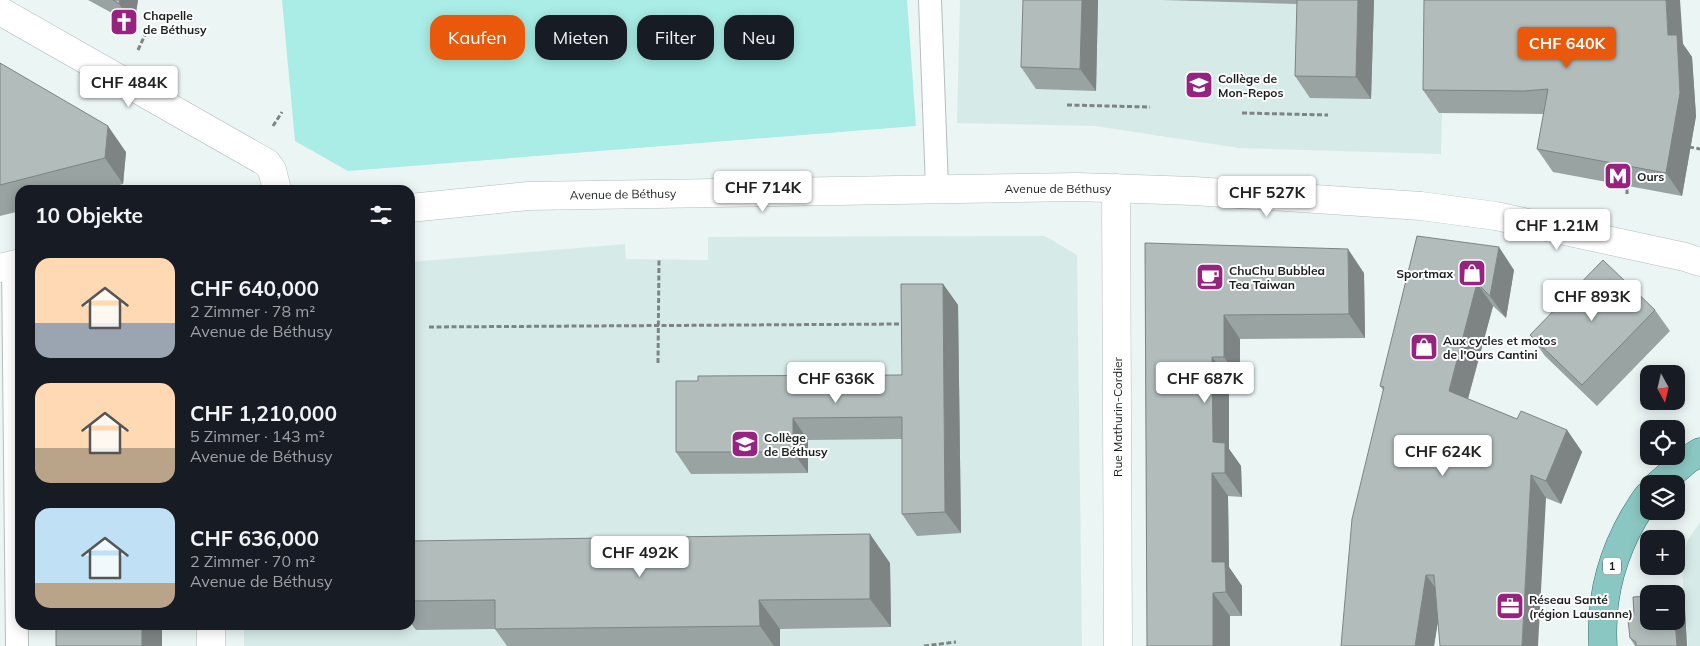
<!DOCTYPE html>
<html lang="de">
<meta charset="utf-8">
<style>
:root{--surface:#171b24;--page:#242831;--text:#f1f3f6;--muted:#9ea1a6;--accent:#ea580c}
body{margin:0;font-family:Mulish,sans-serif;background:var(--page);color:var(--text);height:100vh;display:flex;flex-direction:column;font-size:19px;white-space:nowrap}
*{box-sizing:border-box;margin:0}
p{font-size:16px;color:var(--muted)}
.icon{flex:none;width:28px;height:28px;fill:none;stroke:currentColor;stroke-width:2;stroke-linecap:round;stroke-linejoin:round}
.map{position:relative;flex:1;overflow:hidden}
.drawer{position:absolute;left:15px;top:185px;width:400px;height:445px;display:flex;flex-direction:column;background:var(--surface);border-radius:15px;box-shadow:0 2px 12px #0003}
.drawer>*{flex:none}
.top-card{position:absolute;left:430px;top:15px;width:475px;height:45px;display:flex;gap:10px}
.needle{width:32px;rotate:172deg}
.tools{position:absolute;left:1640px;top:365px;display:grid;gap:10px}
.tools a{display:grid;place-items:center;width:45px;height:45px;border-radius:10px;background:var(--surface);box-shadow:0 2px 12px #0003;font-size:25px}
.price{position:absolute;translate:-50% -42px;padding:0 11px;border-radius:5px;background:#fff;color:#222;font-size:16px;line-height:32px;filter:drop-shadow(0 1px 2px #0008)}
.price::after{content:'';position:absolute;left:50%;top:30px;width:15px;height:11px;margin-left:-8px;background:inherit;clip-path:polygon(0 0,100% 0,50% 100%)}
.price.selected{background:var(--accent);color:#fff}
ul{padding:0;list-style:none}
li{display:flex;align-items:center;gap:15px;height:125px;padding:0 20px}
li span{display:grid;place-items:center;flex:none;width:140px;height:100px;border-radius:15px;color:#555}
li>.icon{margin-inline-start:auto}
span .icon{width:60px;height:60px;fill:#fffc;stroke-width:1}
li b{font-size:21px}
h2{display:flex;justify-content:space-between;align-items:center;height:60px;padding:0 20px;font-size:21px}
.pill{padding:0 18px;border-radius:15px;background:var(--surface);box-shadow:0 2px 12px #0003;font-size:18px;line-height:45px}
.pill.selected{background:var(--accent);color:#fff}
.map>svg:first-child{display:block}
.built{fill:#d6eae8}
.green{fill:#a9ede6}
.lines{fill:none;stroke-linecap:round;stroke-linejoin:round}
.service-casing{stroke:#b4bebc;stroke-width:24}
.minor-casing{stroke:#b4bebc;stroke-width:29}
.tertiary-casing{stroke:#b4bebc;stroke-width:29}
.primary-casing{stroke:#31746e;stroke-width:29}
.path{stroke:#7d8483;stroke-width:3;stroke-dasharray:5 2.5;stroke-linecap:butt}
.service{stroke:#fff;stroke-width:22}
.minor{stroke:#fff;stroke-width:28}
.tertiary{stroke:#fff;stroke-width:28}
.primary{stroke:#8bc7c2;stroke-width:28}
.wall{fill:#99a3a1}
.shaded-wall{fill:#7d8483}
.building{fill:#b2bdbb;stroke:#7d8483}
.labels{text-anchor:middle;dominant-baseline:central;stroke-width:4;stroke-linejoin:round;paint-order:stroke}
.shield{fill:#fff;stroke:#5f6262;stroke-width:1}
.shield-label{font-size:11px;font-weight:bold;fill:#1b1f1e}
.poi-label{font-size:12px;font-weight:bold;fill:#1b1f1e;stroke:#fff;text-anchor:start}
.street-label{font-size:12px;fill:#1b1f1e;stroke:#fff}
</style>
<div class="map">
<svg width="1700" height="646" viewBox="0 0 1700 646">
<rect width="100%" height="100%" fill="#ebf5f4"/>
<path class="built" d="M 960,0 L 1440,0 L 1442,113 L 1441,154 L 1239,148 L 1095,126 L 957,123 Z
M 1045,236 L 1077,255 L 1082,646 L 244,646 L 244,625 L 410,625 L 410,262 L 625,244 L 626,259 L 708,260 L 708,237 Z
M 1700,522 L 1700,646 L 1688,646 L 1681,555 L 1688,540 Z"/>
<path class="green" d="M 282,0 L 907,0 L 916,126 L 348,171 L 295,141 Z"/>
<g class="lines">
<defs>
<path id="service" d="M 930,0 L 937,188
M 13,264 L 17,646"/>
<path id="minor" d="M 0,11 L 267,163 L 272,170 L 277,190
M 1116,188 L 1118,646
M 211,625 L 211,646"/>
<path id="tertiary" d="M 410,208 L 528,196 L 1077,187 L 1194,191 L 1421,206 L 1496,216 L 1685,257 L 1700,262
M 0,268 L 20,263"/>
<path id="primary" d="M 1659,484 L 1687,460 L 1700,452
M 1603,646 C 1600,600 1611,557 1634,517 C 1639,510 1643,501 1649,495"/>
</defs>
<use href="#service" class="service-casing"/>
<use href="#minor" class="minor-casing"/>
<use href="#tertiary" class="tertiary-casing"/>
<use href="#primary" class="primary-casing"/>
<path class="path" d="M 138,50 L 145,35
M 1067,105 L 1150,107
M 1242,113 L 1328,115
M 273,126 L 282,112
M 1689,147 L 1700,149
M 1627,194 L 1627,182
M 429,327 L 901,324
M 658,363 L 659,260
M 924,646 L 956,642"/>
<use href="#service" class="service"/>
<use href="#minor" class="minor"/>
<use href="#tertiary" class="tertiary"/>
<use href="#primary" class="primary"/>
</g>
<path class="wall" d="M 88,0 L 138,0 L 134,25 Z
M 1098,0 L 1096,91 L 1036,89 L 1021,67 Z
M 1162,0 L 1374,0 L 1371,99 L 1310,98 L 1295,76 L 1297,4 Z
M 1683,44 L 1692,57 L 1696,116 L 1682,196 L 1553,172 L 1537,149 L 1544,114 L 1439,113 L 1423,90 Z
M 0,63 L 126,152 L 123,184 L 101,190 L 20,190 L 20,211 L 0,216 Z
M 1417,236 L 1514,270 L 1506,318 L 1493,306 L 1468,399 L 1517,419 L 1567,430 L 1582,452 L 1561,504 L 1546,498 L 1438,620 L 1434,646 L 1341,646 L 1383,390 L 1380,386 Z
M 1145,243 L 1364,273 L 1365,338 L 1240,339 L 1240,380 L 1229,381 L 1229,449 L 1241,466 L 1242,497 L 1228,496 L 1229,567 L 1242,586 L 1242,616 L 1230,616 L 1230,646 L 1147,646 Z
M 943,284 L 958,305 L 961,533 L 917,536 L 902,514 L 902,439 L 808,440 L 808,473 L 691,474 L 676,452 L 698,381 L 902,375 Z
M 1655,310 L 1670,331 L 1597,406 L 1545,356 L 1530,335 Z
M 410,541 L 890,563 L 891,627 L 780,629 L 780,646 L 507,646 L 495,629 L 416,630 L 410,622 Z
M 1676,598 L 1685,610 L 1687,646 L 1635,646 L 1630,638 L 1676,621 Z"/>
<path class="shaded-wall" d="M 120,0 L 138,0 L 134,25 L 119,4 Z
M 1082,0 L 1098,0 L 1096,91 L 1080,69 Z
M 1358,0 L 1374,0 L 1371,99 L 1356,77 Z
M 1666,0 L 1680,0 L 1683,44 L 1692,57 L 1696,116 L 1682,196 L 1666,173 L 1668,35 Z
M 108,126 L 126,152 L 123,184 L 105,158 Z
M 1499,247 L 1514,270 L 1506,318 L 1490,296 Z
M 1348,249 L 1364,273 L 1365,338 L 1349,314 Z
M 1477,283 L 1493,306 L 1464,413 L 1449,391 Z
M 943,284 L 958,305 L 961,533 L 945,512 Z
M 1224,315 L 1240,339 L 1240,380 L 1224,357 Z
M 1212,357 L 1229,381 L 1229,449 L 1241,466 L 1242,497 L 1225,473 L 1213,442 Z
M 793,418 L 808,440 L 808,473 L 793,452 Z
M 1567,430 L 1582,452 L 1561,504 L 1546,481 Z
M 1212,473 L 1228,496 L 1229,567 L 1242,586 L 1242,616 L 1226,592 L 1212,562 Z
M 1531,475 L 1546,498 L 1538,646 L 1522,646 Z
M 870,534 L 890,563 L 891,627 L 870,599 Z
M 1426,575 L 1442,597 L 1434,646 L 1415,646 Z
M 1213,593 L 1230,616 L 1230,646 L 1213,646 Z
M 1676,598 L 1685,610 L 1687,646 L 1677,646 L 1675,621 L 1676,621 Z
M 759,600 L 780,629 L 780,646 L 774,646 L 760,626 Z
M 142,625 L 162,625 L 162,646 L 142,646 Z"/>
<path class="building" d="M 113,0 L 120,0 L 119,4 Z
M 1023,0 L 1082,0 L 1080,69 L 1021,67 Z
M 1297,0 L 1358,0 L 1356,77 L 1295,76 Z
M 1424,0 L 1666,0 L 1668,35 L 1677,35 L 1680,93 L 1666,173 L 1537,149 L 1548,89 L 1524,91 L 1423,90 Z
M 0,63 L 108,126 L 105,158 L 0,185 Z
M 1417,236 L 1499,247 L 1490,296 L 1477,283 L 1449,391 L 1517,419 L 1521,411 L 1567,430 L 1546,481 L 1531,475 L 1522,646 L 1440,646 L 1434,575 L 1426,575 L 1415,646 L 1341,646 L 1352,519 L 1384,387 L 1380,386 Z
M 1145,243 L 1348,249 L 1349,314 L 1224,315 L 1224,357 L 1212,357 L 1213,442 L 1225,443 L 1225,473 L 1212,473 L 1212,562 L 1225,562 L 1226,592 L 1213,593 L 1213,646 L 1147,646 Z
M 1603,260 L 1655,310 L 1582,385 L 1530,335 Z
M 901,284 L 943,284 L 945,512 L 902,514 L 902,417 L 793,418 L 793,452 L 676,452 L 676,381 L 698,381 L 698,376 L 902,375 Z
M 870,534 L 870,599 L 759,600 L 760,626 L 495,629 L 495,600 L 410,601 L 410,541 Z
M 1649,596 L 1649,621 L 1675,621 L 1677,646 L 1636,646 L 1636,642 L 1630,638 L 1628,620 L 1634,615 L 1633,597 Z
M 56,625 L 142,625 L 142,646 L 56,646 Z"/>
<defs>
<symbol id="church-square" viewBox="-11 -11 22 22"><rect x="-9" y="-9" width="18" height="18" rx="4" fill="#972380" stroke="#fff"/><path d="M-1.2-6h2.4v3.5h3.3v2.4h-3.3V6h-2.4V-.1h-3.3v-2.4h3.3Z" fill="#fff"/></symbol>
<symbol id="school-square" viewBox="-11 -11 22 22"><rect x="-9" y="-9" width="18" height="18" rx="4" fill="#972380" stroke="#fff"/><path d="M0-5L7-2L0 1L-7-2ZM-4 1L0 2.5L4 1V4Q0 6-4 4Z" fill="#fff"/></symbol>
<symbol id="metro-square" viewBox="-11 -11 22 22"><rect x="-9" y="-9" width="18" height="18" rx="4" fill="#972380" stroke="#fff"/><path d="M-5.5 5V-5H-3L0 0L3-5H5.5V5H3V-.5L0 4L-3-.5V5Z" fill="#fff"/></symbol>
<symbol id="shop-square" viewBox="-11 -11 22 22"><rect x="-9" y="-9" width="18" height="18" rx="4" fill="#972380" stroke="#fff"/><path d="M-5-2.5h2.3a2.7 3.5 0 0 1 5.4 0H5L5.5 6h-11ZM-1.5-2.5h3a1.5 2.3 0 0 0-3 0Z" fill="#fff"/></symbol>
<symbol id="cafe-square" viewBox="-11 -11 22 22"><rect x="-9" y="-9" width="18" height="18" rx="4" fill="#972380" stroke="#fff"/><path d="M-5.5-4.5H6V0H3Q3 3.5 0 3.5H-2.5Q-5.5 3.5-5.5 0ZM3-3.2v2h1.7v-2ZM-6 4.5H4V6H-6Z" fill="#fff"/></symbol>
<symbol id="office-square" viewBox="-11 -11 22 22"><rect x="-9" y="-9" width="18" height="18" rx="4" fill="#972380" stroke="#fff"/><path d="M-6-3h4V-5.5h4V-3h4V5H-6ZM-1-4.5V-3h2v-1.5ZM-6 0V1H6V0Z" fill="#fff"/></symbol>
</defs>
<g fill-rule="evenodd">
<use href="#church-square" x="108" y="6" width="32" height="32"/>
<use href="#school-square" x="1183" y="69" width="32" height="32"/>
<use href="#metro-square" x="1602" y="160" width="32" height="32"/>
<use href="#shop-square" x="1456" y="257" width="32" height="32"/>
<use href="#cafe-square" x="1194" y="261" width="32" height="32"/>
<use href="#shop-square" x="1408" y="331" width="32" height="32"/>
<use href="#school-square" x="729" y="428" width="32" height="32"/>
<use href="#office-square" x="1494" y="590" width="32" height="32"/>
</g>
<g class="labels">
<rect class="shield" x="1603" y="557.5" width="18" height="17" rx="4"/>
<g class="shield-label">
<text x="1612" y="566">1</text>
</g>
<g class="poi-label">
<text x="143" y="15">Chapelle<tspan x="143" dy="14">de Béthusy</tspan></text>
<text x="1218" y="78">Collège de<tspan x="1218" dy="14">Mon-Repos</tspan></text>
<text x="1637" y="176">Ours</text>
<text x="1229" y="270">ChuChu Bubblea<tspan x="1229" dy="14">Tea Taiwan</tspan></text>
<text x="1453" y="273" text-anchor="end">Sportmax</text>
<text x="1443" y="340">Aux cycles et motos<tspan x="1443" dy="14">de l'Ours Cantini</tspan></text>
<text x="764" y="437">Collège<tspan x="764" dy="14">de Béthusy</tspan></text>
<text x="1529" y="599">Réseau Santé<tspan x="1529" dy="14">(région Lausanne)</tspan></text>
</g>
<g class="street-label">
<text x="1058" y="188">Avenue de Béthusy</text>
<text transform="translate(623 194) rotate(-1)">Avenue de Béthusy</text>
<text transform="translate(1117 417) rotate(-90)">Rue Mathurin-Cordier</text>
</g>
</g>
</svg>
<div class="tools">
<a><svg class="needle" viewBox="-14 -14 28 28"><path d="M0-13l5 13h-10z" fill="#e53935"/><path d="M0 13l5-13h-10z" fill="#9ea1a6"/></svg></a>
<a><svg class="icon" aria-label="locate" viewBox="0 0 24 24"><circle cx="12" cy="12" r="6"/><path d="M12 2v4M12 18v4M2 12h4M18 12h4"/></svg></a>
<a><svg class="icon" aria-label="layers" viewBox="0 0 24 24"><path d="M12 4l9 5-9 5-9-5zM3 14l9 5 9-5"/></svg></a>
<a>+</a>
<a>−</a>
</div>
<b class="price selected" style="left:1567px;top:69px">CHF 640K</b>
<b class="price" style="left:129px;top:108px">CHF 484K</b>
<b class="price" style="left:763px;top:213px">CHF 714K</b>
<b class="price" style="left:1267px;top:218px">CHF 527K</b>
<b class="price" style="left:1557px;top:251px">CHF 1.21M</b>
<b class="price" style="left:1592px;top:322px">CHF 893K</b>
<b class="price" style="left:836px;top:404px">CHF 636K</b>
<b class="price" style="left:1205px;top:404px">CHF 687K</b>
<b class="price" style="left:1443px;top:477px">CHF 624K</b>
<b class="price" style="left:640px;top:578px">CHF 492K</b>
<div class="top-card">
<a class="pill selected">Kaufen</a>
<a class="pill">Mieten</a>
<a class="pill">Filter</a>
<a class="pill">Neu</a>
</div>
<section class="drawer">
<h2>10 Objekte<svg class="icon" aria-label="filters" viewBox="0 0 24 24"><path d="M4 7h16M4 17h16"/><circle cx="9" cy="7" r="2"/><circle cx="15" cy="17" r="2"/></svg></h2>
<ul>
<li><span style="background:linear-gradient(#ffd9b3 65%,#9aa5b1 0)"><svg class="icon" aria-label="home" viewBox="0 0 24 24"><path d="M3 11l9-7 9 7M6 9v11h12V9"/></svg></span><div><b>CHF 640,000</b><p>2 Zimmer · 78 m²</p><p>Avenue de Béthusy</p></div></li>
<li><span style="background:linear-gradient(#ffd9b3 65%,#b9a48a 0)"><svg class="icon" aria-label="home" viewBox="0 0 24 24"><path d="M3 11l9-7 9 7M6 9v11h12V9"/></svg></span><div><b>CHF 1,210,000</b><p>5 Zimmer · 143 m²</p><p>Avenue de Béthusy</p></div></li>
<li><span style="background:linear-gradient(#bfe0f5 75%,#b9a48a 0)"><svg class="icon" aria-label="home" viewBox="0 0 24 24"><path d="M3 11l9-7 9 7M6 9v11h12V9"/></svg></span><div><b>CHF 636,000</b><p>2 Zimmer · 70 m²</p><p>Avenue de Béthusy</p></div></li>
</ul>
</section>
</div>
